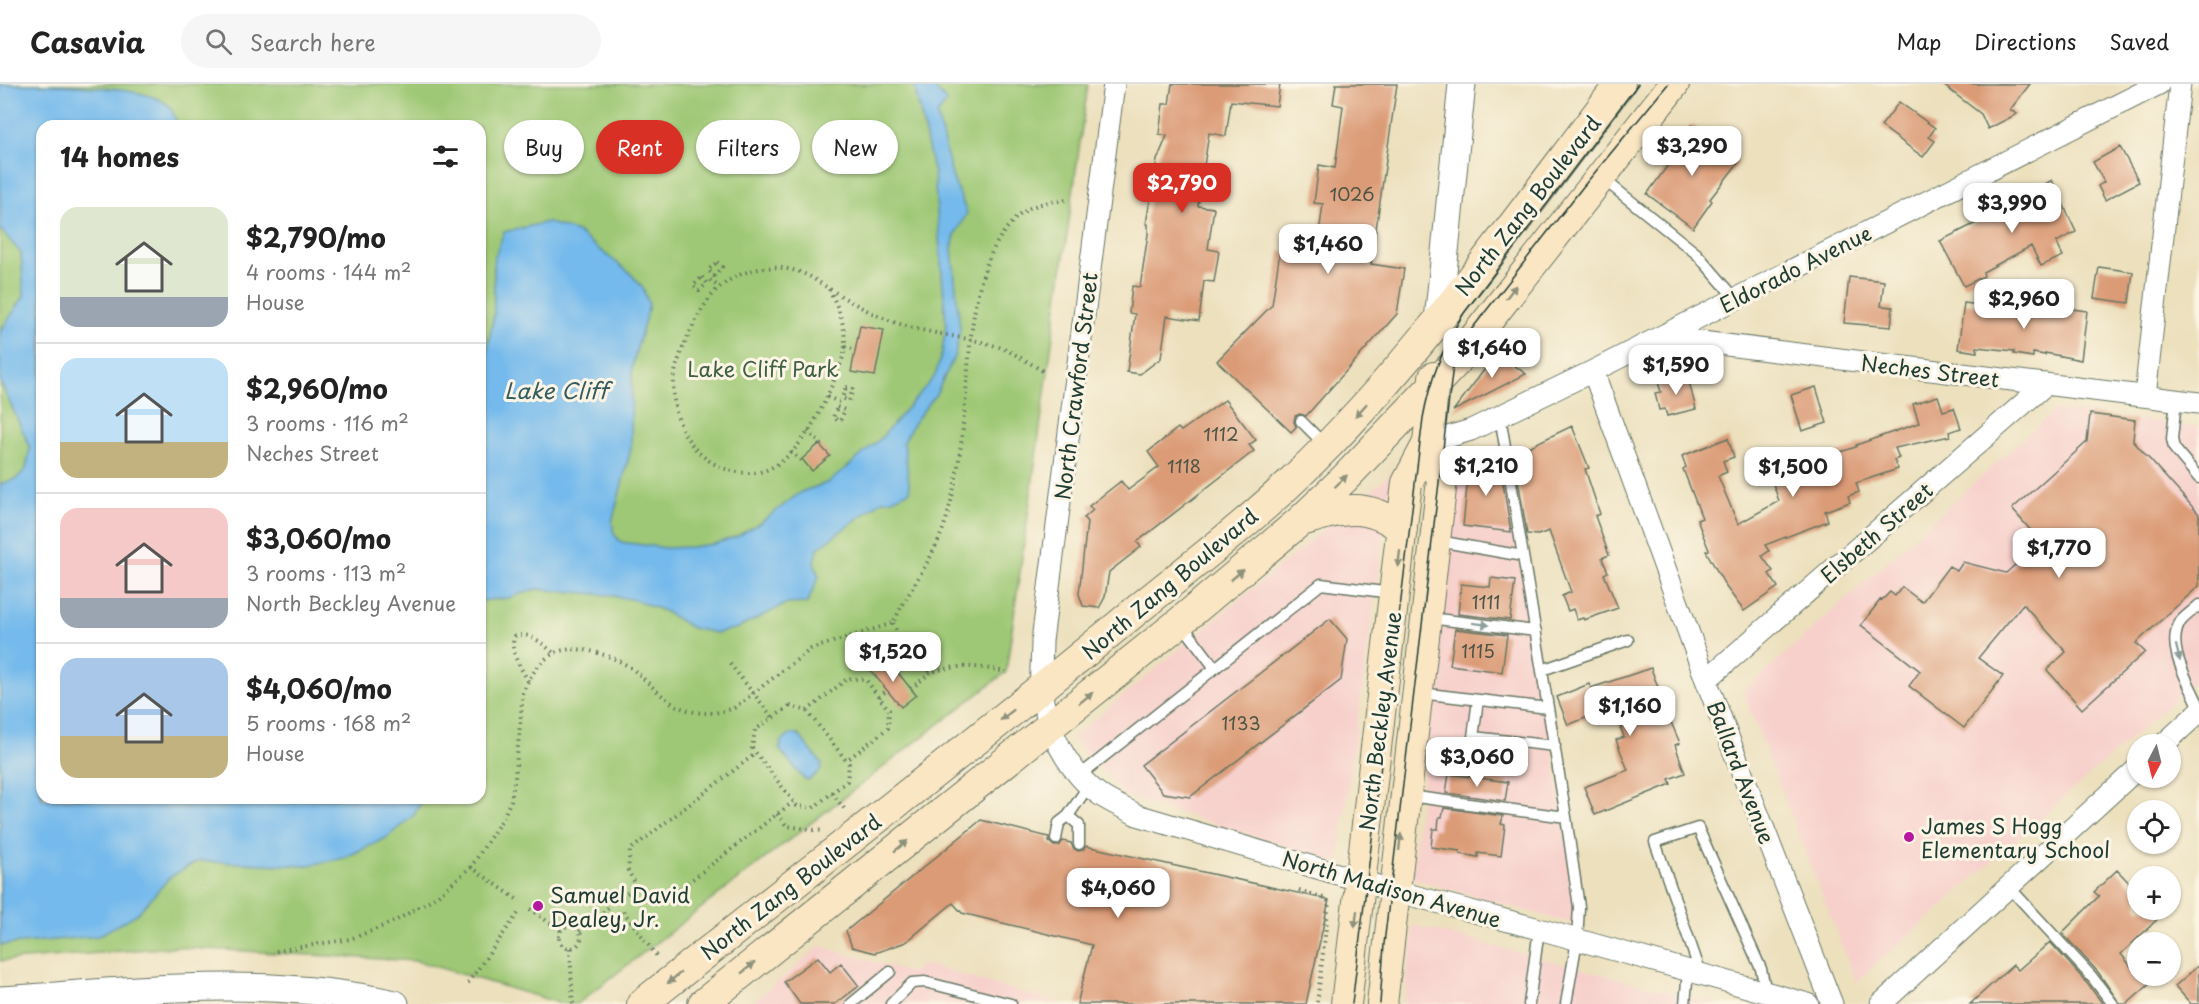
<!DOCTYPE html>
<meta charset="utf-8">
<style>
:root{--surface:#fff;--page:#f6f6f6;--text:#222;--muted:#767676;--line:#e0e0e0;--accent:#d93025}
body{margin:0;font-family:"Playpen Sans",sans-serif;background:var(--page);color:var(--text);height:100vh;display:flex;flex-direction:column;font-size:22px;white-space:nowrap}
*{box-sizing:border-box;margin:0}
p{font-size:20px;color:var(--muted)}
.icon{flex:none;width:33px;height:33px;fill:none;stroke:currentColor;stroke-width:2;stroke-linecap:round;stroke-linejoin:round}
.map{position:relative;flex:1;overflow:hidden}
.details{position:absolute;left:36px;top:36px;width:450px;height:684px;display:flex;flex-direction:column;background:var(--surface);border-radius:18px;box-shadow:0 2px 4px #0004}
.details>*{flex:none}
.banner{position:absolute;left:504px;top:36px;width:570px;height:54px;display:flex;gap:12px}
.needle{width:39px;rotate:187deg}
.buttons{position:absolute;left:2127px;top:650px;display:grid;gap:12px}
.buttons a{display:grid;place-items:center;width:54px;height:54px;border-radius:50%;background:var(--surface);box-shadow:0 2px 4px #0004;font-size:30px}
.price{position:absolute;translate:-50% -51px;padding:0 14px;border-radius:12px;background:#fff;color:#222;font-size:20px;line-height:39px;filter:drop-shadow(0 2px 3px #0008)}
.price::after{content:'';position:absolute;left:50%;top:36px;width:18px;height:14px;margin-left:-9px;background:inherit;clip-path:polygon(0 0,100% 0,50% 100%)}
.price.selected{background:var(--accent);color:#fff}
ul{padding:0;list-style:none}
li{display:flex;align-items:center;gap:18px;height:150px;padding:0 24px}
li+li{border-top:2px solid var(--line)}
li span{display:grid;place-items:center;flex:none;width:168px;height:120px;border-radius:18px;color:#555}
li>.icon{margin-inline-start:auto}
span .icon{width:72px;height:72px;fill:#fffc;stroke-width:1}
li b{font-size:26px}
h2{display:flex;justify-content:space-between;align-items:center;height:72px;padding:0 24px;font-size:26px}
.tag{padding:0 21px;border-radius:27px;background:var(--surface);box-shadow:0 2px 4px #0004;font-size:21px;line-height:54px}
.tag.selected{background:var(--accent);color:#fff}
header{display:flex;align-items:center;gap:36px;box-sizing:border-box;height:84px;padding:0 30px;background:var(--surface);border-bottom:2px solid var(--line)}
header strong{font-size:28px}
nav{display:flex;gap:33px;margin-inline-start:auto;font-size:21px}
.search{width:420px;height:54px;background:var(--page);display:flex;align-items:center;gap:15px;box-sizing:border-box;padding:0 21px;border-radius:33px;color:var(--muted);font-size:22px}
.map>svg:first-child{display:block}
.built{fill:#f7d0cc}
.green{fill:#9ec875;stroke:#5e8254;stroke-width:1.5;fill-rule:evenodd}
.water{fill:#75baec;stroke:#4a7c90;stroke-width:1.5}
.building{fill:#db9b77}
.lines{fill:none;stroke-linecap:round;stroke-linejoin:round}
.service-casing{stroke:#677664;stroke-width:13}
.minor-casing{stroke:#677664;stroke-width:23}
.tertiary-casing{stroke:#677664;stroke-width:29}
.secondary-casing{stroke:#677664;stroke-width:32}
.path{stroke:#677664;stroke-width:4;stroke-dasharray:1.5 4.5;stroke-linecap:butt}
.service{stroke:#fff;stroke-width:10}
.minor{stroke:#fff;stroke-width:21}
.tertiary{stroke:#fff;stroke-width:27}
.secondary{stroke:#fbe6c4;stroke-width:30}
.tram{stroke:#1f3d34;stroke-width:1.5}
.oneway{fill:#8d927c}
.oneway2{fill:#8f9e9a}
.poi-dot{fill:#b5179e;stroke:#fcf5e5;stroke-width:2}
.labels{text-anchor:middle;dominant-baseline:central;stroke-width:6;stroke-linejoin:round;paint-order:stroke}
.number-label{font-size:18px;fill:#4e5445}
.street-label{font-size:21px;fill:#1f3d34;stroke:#fcf5e5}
.park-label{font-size:21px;fill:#3f6044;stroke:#fcf5e5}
.poi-label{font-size:21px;fill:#1f3d34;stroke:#fcf5e5;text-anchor:start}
.water-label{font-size:22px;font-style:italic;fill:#345c62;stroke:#fcf5e5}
</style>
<header>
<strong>Casavia</strong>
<div class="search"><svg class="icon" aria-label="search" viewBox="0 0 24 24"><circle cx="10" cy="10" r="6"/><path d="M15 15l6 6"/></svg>Search here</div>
<nav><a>Map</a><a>Directions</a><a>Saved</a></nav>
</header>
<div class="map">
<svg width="2199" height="920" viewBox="0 0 2199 920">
<rect width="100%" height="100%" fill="#fcf5e5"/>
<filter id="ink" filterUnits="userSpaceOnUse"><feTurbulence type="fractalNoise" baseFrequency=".0167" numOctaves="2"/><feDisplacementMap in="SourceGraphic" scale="12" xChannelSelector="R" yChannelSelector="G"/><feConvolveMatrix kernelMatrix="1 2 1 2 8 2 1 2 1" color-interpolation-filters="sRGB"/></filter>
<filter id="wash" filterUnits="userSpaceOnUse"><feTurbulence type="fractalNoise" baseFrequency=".008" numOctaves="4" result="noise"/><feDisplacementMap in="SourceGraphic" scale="24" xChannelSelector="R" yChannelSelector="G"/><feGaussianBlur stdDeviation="1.35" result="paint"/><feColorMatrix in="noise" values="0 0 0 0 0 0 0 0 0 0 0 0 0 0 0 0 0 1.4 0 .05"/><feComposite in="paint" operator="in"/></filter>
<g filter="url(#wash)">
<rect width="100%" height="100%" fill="#ece0bd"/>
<path class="built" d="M 2055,326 L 2199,343 L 2199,594 L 1856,898 L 1743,608 Z
M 1508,359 L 1566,757 L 1584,843 L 1412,794 L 1457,377 Z
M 1392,389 L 1338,779 L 1126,712 L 1072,654 Z
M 1413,841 L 1716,920 L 1404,920 Z
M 820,862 L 910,889 L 923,880 L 1063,920 L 751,920 Z"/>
<path class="green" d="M 0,0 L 1088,0 L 1006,588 L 577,920 L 563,920 L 417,877 L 173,863 L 0,877 ZM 42,42 L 480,42 L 480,714 L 42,714 Z"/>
<path class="water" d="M 0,0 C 37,0 146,0 168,21 C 173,26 175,35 178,42 L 42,42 L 42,714 L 423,714 L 414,731 L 386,754 L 344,774 L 305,782 L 198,777 L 170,793 L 137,830 L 98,852 L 0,861 L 0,400 L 16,395 L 26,385 L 30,363 L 0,297 L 0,248 L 24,212 L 21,169 L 0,145 Z
M 914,0 L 931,0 L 947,18 L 937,31 L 952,92 L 967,129 L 955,151 L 952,164 L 960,245 L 955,271 L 936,310 L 913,340 L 904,358 L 910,407 L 890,416 L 883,416 L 818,464 L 814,478 L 819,493 L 807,519 L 786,520 L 738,544 L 717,549 L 692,544 L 664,527 L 635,516 L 608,511 L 536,505 L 508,514 L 480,517 L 480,286 L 486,274 L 494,230 L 494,175 L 504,148 L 547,138 L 577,148 L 630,189 L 643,204 L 649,221 L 632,283 L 631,365 L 612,438 L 614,450 L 621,458 L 666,464 L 691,463 L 714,460 L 738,452 L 760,439 L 801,408 L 829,398 L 850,381 L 881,354 L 935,292 L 942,268 L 946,241 L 934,90 Z
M 792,650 L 798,650 L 822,680 L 820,687 L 809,696 L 804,695 L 779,665 L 781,662 L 780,658 Z"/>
<g id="blocks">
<path class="building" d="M 1172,0 L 1280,0 L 1277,22 L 1231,17 L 1226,52 L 1209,49 L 1198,122 L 1214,124 L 1208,165 L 1219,167 L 1214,198 L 1204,197 L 1199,237 L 1167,232 L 1161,274 L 1140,290 L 1127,288 L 1135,230 L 1129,229 L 1132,202 L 1140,203 L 1148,150 L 1148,140 L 1146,140 L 1150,116 L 1157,76 L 1167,52 L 1159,50 L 1163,20 L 1169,20 Z
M 1336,0 L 1397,0 L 1371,180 L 1404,185 L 1397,230 L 1306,332 L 1300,330 L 1295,332 L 1294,338 L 1296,343 L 1291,348 L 1217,277 L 1272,221 L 1280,167 L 1316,172 L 1323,120 L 1314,119 L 1319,81 L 1335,84 L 1343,22 L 1333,20 Z
M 1942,0 L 2030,0 L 2010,26 L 2017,30 L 1988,45 L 1981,30 Z
M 1899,18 L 1935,44 L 1929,53 L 1935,57 L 1923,73 L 1881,42 Z
M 1692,41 L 1738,79 L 1710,115 L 1712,117 L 1693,144 L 1647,110 L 1676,70 L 1672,66 Z
M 2120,63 L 2139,98 L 2105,116 L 2098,102 L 2104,98 L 2093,78 Z
M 2052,96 L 2076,148 L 2056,158 L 2063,172 L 2041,182 L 2031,162 L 1983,188 L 1984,192 L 1964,202 L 1940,157 L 1982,136 Z
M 2099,183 L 2133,188 L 2129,219 L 2094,214 Z
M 1849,193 L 1884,197 L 1881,222 L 1893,223 L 1891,243 L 1844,239 Z
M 1964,219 L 2020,226 L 2020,222 L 2056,227 L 2057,223 L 2087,227 L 2081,276 L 2045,269 L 2045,271 L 2033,269 L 2033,273 L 2014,270 L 2014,267 L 1977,263 L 1977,268 L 1958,265 Z
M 860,242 L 884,246 L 875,292 L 851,288 Z
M 1497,269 L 1526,290 L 1453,327 Z
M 1687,290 L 1696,325 L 1667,332 L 1665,325 L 1659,326 L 1655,309 L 1661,308 L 1658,298 Z
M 1816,303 L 1827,339 L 1802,347 L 1791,311 Z
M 1938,312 L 1943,327 L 1954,324 L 1961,344 L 1949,348 L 1950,352 L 1895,364 L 1899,374 L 1894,376 L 1898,385 L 1856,399 L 1859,408 L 1848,412 L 1850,418 L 1825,427 L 1828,437 L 1765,461 L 1769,467 L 1762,472 L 1773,487 L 1769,490 L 1778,503 L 1744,527 L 1726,503 L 1706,467 L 1709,466 L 1697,436 L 1702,434 L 1683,385 L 1686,383 L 1682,372 L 1728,354 L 1734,373 L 1723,377 L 1727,388 L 1718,392 L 1738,440 L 1779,417 L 1771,394 L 1787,389 L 1785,386 L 1856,363 L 1856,361 L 1919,339 L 1913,320 Z
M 1225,316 L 1256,356 L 1249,361 L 1254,367 L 1137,458 L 1141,463 L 1109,488 L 1105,513 L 1099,524 L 1083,522 L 1079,510 L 1087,438 L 1084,434 L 1093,426 L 1089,422 L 1121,397 L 1128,406 L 1159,383 L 1148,368 L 1178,344 L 1181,347 Z
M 2090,330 L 2135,336 L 2133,357 L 2199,430 L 2199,502 L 2136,559 L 2145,568 L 2082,625 L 2047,586 L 2066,568 L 2023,520 L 1978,574 L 2003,592 L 1964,644 L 1909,602 L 1920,587 L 1861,541 L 1881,515 L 1882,516 L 1890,508 L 1895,512 L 1902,503 L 1922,518 L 1949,482 L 1957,487 L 1963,478 L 2006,489 L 2041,458 L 2012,425 L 2087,358 Z
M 1572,342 L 1589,384 L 1585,385 L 1600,430 L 1595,432 L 1609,471 L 1602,474 L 1608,488 L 1604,490 L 1618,524 L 1584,536 L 1583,534 L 1577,536 L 1573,525 L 1568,527 L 1562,512 L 1571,508 L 1549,447 L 1538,451 L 1527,450 L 1514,370 Z
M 819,360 L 830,372 L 812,387 L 802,375 Z
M 1498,368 L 1511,448 L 1463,442 L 1469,383 Z
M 1491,494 L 1515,497 L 1510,536 L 1458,530 L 1461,500 L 1490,503 Z
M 1330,535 L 1347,555 L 1341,596 L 1190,713 L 1163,709 L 1141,681 Z
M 1455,545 L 1507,551 L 1502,588 L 1450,581 Z
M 886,574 L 916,611 L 901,623 L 871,587 Z
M 1651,584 L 1667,629 L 1680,659 L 1675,661 L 1685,689 L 1669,695 L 1671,700 L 1595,731 L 1584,703 L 1628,686 L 1616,656 L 1624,653 L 1613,623 L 1568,641 L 1557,613 L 1589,600 L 1591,604 Z
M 1449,690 L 1508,698 L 1505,717 L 1446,709 Z
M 1444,724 L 1503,732 L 1501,740 L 1505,741 L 1501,772 L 1478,769 L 1478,773 L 1460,770 L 1460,767 L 1431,763 L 1433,745 L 1438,745 L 1439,733 L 1442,733 Z
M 981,736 L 1049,753 L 1049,758 L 1054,762 L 1059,762 L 1063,757 L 1071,759 L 1073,764 L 1078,767 L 1083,766 L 1086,762 L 1329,816 L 1306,920 L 1077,920 L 1092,861 L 962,829 L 953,819 L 906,858 L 875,869 L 852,863 L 846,847 Z
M 2117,786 L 2138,808 L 2138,825 L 2168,825 L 2121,870 L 2138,891 L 2160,891 L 2127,920 L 2120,920 L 2098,888 L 2062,849 L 2099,812 L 2094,808 Z
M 2050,858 L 2086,898 L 2103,920 L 1970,920 L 2013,881 L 2018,886 Z
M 818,873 L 830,888 L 841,879 L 859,902 L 835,920 L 800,920 L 784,898 Z
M 2199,881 L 2199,920 L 2191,920 L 2175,902 Z"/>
</g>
</g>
<g filter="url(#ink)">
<use href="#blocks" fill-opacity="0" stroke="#677664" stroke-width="1.5"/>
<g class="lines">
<defs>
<path id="service" d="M 1602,94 L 1697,170 L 1735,214
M 2176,316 L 2172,355 L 2174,364 L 2199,394
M 1500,332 L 1566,733 L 1579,823 L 1577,856 L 1566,920
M 1301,337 L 1324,360
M 1438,457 L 1523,472
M 2199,521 C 2194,526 2186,531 2181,537 C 2164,562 2189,598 2199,622
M 1429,534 L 1536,547
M 1181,539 L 1215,584
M 1542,586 L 1628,556
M 1420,609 L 1548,624
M 1478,616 L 1473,653 L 1555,662
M 1079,692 L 1321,500 L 1392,509
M 1409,712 L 1566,733
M 1068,732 L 1079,741 L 1079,760
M 1056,755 L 1059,739 L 1068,732 L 1089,701
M 2009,803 L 2092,893 L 2113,920
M 1701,890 L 1655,758 L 1698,744 L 1761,885 L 1766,908
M 851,920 L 890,888
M 891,920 L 912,899 L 925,898 L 1011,920
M 1529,920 L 1539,845
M 1685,920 L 1688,886"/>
<path id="minor" d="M 1114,0 L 1042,557 C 1042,572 1040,589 1041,604 C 1045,643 1068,688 1100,711 C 1111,719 1125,724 1137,731 L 1395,807 L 1539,845 L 1808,920
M 1661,253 L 2199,319
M 1593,287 L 1706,596 L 1832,920
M 2145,312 L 2180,0
M 1428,359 L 1471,346 L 1593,287 L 2159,0
M 1706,596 L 2046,300
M 2164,660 L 2199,628
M 1881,920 L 2138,684"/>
<path id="tertiary" d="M 1438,237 L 1462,0
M 0,916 C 131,907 266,890 395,920"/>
<path id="secondary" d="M 1302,437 C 1340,425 1368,417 1402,445
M 642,920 C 801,793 963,669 1120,540 C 1179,491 1242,445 1297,392 C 1419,275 1517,134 1620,0
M 703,920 L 1180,538 L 1299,438 L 1345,394 L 1453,281 L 1674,0
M 1346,920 L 1407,399 L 1428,359 L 1434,293
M 1382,920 L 1442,396 L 1428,359"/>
</defs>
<use href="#service" class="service-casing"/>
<use href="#minor" class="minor-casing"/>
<use href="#tertiary" class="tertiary-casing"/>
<use href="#secondary" class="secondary-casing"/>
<path class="path" d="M 717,178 L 722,183 L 714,192 L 708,186 Z
M 702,193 L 707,199 L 699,207 L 693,202 Z
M 710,196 L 719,203
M 829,205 C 838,223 845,240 845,260 C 845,271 840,281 836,291 C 823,325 794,387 752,389 C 696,390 664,335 676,284 C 682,262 703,216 721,202 C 748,181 785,177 814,195 C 842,213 874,233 906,242 C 937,251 969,253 999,263 C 1015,269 1031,280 1046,289
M 845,263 L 853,265
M 846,303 L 853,305 L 849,317 L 842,314 Z
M 827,313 L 840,318
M 837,323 L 845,326 L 840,337 L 833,334 Z
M 808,347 L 824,363
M 791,368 L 803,379
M 893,539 L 901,557 L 931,588 C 961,580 977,582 1006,588
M 849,554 L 907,565
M 730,580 L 773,634
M 892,581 L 908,566
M 528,597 C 521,583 508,567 515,552 C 530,547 542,560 554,569
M 911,605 L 931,588
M 879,613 L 887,606
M 790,622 L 807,627 L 849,680 L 847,697 L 813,724 L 797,722 L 752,664 L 755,646 Z
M 807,627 L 848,594 L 866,596 L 889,626 L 888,644 L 847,676
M 832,709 L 846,727
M 777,730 L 787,742 L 822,747
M 471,783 L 518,816
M 637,802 L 650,813 L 668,814 L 793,718
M 1299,806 L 1324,814 L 1329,818 L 1317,920
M 622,813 L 637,802 L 628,787 L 630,766 L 755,670
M 530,825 L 561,847
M 623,827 L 659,875
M559 853a11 11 0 1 1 22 0a11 11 0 1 1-22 0Z
M 579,847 L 610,822
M 570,864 L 573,920
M 276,867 L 350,855 L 374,846 L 397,836 L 437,812 L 471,783 L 503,734 L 511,716 L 515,693 L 523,609 C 529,594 538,578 553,570 C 573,558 613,571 631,584 C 647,596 659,612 677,622 C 695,631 716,631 734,624 L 811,565 L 893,539 C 912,500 939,468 949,425 C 958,391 962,356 965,321 C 971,261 970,170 1022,129 C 1035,119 1053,117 1069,116
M 468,899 L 519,828"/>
<use href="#service" class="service"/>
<use href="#minor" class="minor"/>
<use href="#tertiary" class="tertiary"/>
<use href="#secondary" class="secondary"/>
<path class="tram" d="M 1352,920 L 1423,334 C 1430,295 1443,262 1464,229 L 1638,0
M 1380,920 L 1384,860 L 1453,281 L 1457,269 L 1471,246 L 1582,104 L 1668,0"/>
</g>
<defs><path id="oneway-solid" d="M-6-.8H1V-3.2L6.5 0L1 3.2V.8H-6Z" transform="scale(1.5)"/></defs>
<g class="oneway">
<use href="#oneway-solid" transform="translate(1511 208) rotate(-52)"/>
<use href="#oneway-solid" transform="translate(1361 326) rotate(132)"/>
<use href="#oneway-solid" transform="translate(1341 397) rotate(-44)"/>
<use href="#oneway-solid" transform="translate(1399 475) rotate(97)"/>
<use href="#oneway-solid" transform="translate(1237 491) rotate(-40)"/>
<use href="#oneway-solid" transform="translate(1086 614) rotate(-39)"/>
<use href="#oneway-solid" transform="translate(1007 631) rotate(142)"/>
<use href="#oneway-solid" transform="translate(1400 758) rotate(-84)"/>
<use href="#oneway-solid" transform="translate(901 762) rotate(-39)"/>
<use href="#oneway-solid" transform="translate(1356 835) rotate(97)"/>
<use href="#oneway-solid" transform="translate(748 884) rotate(-39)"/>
<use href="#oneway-solid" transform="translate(674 894) rotate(141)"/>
</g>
<g class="oneway2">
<use href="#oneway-solid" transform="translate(1481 540) rotate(7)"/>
<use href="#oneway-solid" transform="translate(2178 569) rotate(76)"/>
</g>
</g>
<g class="poi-dot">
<circle cx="1909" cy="753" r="6"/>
<circle cx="538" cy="822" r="6"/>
</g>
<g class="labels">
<g class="number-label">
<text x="1352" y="109">1026</text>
<text x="1221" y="349">1112</text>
<text x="1184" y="381">1118</text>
<text x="1486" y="517">1111</text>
<text x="1478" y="566">1115</text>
<text x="1241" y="638">1133</text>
</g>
<g class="street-label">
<text transform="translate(1527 121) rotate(-52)">North Zang Boulevard</text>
<text transform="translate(1795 184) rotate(-27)">Eldorado Avenue</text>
<text transform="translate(1930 286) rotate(7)">Neches Street</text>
<text transform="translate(1075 302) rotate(-83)">North Crawford Street</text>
<text transform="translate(1876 448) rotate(-41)">Elsbeth Street</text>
<text transform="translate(1169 499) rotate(-40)">North Zang Boulevard</text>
<text transform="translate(1379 637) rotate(-83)">North Beckley Avenue</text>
<text transform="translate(1742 688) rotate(69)">Ballard Avenue</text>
<text transform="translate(790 802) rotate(-38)">North Zang Boulevard</text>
<text transform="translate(1392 804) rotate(16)">North Madison Avenue</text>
</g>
<g class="park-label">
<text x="763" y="284">Lake Cliff Park</text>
</g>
<g class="poi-label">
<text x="1921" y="741">James S Hogg<tspan x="1921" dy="24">Elementary School</tspan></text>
<text x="550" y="810">Samuel David<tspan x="550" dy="24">Dealey, Jr.</tspan></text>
</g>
<g class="water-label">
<text x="556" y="305">Lake Cliff</text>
</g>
</g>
</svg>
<div class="buttons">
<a><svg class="needle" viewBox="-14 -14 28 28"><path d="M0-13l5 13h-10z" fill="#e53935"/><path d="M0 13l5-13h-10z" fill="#767676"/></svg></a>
<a><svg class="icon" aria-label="locate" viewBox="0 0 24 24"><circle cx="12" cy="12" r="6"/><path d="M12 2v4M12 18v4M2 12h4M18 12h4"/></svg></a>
<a>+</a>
<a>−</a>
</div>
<b class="price" style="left:1692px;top:93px">$3,290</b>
<b class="price selected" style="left:1182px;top:130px">$2,790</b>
<b class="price" style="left:2012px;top:150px">$3,990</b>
<b class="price" style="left:1328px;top:191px">$1,460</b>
<b class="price" style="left:2024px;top:246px">$2,960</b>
<b class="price" style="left:1492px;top:295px">$1,640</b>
<b class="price" style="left:1676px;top:312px">$1,590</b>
<b class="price" style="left:1486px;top:413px">$1,210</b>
<b class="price" style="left:1793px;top:414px">$1,500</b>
<b class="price" style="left:2059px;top:495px">$1,770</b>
<b class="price" style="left:893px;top:599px">$1,520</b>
<b class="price" style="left:1630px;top:653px">$1,160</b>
<b class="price" style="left:1477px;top:704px">$3,060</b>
<b class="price" style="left:1118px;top:835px">$4,060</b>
<div class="banner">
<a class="tag">Buy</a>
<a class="tag selected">Rent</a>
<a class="tag">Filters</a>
<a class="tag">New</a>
</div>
<section class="details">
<h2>14 homes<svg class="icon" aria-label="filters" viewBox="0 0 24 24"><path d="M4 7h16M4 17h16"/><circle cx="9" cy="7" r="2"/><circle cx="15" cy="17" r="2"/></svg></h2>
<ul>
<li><span style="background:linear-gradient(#dfe7d0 75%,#9aa5b1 0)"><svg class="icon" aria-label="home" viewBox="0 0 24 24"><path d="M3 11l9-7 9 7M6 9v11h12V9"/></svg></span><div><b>$2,790/mo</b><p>4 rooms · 144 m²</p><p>House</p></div></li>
<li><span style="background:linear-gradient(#bfe0f5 70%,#c2b280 0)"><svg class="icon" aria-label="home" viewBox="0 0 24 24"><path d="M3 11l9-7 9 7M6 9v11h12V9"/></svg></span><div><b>$2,960/mo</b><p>3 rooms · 116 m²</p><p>Neches Street</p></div></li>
<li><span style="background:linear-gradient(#f6c9c9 75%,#9aa5b1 0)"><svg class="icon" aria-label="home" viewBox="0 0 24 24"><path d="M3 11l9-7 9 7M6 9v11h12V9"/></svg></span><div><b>$3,060/mo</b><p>3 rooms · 113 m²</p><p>North Beckley Avenue</p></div></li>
<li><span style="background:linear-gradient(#a9c7e8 65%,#c2b280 0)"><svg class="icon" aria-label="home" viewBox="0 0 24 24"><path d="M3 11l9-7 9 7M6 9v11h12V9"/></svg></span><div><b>$4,060/mo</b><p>5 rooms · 168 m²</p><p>House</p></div></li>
</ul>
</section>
</div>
